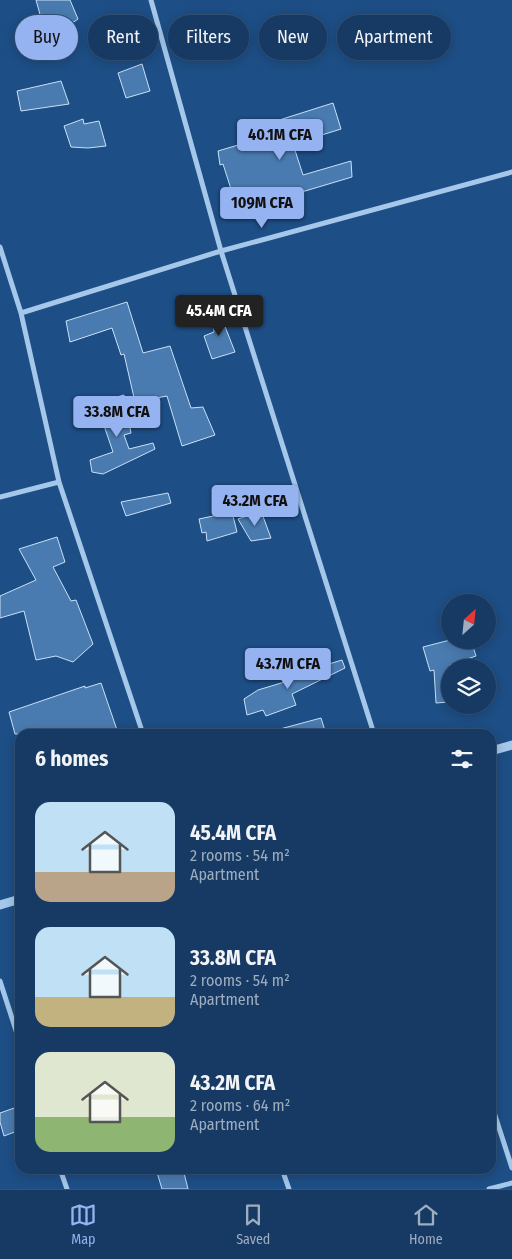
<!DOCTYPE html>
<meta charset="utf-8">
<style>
:root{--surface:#163a64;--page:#23456d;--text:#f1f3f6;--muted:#9eadbf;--line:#355478;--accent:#95b2f1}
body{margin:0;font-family:"Fira Sans Condensed",sans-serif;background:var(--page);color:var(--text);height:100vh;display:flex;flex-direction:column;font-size:19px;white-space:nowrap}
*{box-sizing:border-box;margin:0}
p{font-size:16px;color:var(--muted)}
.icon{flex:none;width:28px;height:28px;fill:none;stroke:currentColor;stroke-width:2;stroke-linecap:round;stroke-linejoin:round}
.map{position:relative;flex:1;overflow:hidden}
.details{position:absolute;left:15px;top:729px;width:481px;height:445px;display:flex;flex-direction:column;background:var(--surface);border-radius:15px;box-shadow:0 2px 12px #0003,0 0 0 1px var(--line)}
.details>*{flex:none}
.banner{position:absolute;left:15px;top:15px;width:482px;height:45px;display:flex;gap:10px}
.needle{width:32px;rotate:27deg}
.fabs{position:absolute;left:441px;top:594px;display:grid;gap:10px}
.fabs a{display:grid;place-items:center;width:55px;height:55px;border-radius:50%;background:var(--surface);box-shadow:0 2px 12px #0003,0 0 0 1px var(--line);font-size:25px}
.price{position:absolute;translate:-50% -42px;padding:0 11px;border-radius:5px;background:var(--accent);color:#111;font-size:16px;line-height:32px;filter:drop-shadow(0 1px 2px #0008)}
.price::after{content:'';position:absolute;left:50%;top:30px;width:15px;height:11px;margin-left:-8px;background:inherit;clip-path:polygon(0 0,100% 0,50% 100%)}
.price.on{background:#222;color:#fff}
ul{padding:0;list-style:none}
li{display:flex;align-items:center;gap:15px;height:125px;padding:0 20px}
li span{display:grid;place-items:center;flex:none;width:140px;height:100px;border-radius:15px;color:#555}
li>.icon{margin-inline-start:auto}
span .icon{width:60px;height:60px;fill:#fffc;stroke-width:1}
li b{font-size:21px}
h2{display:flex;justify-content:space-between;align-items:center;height:60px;padding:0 20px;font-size:21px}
.chip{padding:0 18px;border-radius:22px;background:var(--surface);box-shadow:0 2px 12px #0003,0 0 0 1px var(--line);font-size:18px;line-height:45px}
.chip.on{background:var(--accent);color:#111}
.dock{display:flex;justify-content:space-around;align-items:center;height:70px;border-top:1px solid var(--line);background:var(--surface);font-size:14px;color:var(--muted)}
.dock a{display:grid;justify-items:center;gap:2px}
.dock .on{color:var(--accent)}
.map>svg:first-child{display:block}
.building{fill:#4a7bb0;stroke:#c9e0f8}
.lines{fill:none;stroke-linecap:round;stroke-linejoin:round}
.minor{stroke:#a4c7ea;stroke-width:5}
.tertiary{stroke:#a4c7ea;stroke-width:9}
</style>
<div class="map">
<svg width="512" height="1189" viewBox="0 0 512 1189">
<rect width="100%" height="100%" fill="#1d4e85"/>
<path class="building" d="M 36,0 L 70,0 L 78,19 L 68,26 L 73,51 L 52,58 Z
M 142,64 L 150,91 L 126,98 L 118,73 Z
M 61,81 L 69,104 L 21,111 L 17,91 Z
M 333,103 L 341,129 L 293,144 L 303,175 L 351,161 L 352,177 L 238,211 L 223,164 L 220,165 L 218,151 L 275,134 L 273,122 Z
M 83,119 L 84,124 L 99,121 L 106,146 L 88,148 L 71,147 L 64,126 Z
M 212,301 L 215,301 L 235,352 L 212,359 L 204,336 L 214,332 Z
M 127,302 L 143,353 L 170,346 L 191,408 L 203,407 L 215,435 L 182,446 L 167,396 L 135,402 L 124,354 L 121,355 L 112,328 L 70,342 L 66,321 Z
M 124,395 L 131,433 L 124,435 L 129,449 L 153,443 L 155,449 L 103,474 L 92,472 L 90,460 L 113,452 L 98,408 L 107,406 L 106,400 Z
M 168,493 L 171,503 L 126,516 L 121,502 Z
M 261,511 L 271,538 L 251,541 L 238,519 Z
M 232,512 L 237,532 L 207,541 L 206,532 L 202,533 L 199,519 Z
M 57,537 L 65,562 L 53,567 L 71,601 L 76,600 L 93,644 L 73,662 L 56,656 L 36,660 L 24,611 L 0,618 L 0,596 L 36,580 L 19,549 Z
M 450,640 L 471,640 L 476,656 L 450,665 L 450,702 L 436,703 L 434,670 L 430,671 L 423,647 Z
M 342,660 L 345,668 L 292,694 L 296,705 L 266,716 L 263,710 L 247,715 L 244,699 L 258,690 L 298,678 L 296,674 Z
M 101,683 L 117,730 L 103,734 L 15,734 L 9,712 L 85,686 L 85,688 Z
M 321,718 L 326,734 L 281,734 L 280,729 Z
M 20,1106 L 20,1130 L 4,1136 L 0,1122 L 0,1113 Z
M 156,1169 L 183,1169 L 188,1189 L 162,1189 Z"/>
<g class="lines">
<path class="minor" d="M 151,0 L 221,251 L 374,734
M 0,247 L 21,313 L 59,482 L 143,734
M 21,313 L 221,251 L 512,172
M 0,497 L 59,482
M 0,981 L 20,1043
M 491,1103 L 512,1168
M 60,1169 L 67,1189
M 282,1169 L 289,1189
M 489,1189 L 512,1183"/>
<path class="tertiary" d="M 491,751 L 512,745
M 0,905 L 20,899"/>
</g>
</svg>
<div class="fabs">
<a><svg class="needle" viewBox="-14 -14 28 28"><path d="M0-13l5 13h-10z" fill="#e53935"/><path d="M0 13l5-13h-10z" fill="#9eadbf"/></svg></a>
<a><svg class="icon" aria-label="layers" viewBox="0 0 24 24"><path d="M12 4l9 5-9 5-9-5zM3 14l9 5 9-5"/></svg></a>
</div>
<b class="price" style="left:280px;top:161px">40.1M CFA</b>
<b class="price" style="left:262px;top:229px">109M CFA</b>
<b class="price on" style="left:219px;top:337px">45.4M CFA</b>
<b class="price" style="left:117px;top:438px">33.8M CFA</b>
<b class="price" style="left:255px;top:527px">43.2M CFA</b>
<b class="price" style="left:288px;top:690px">43.7M CFA</b>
<div class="banner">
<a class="chip on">Buy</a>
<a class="chip">Rent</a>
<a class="chip">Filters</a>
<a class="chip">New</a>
<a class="chip">Apartment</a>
</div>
<section class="details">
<h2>6 homes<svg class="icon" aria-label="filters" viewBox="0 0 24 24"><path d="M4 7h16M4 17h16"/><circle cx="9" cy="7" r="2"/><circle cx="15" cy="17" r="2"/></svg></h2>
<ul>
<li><span style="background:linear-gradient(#bfe0f5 70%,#b9a48a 0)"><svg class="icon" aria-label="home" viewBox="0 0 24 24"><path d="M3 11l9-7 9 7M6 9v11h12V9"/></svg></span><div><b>45.4M CFA</b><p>2 rooms · 54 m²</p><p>Apartment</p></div></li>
<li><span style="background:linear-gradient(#bfe0f5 70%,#c2b280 0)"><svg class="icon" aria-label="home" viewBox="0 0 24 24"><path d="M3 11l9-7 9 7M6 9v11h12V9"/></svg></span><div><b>33.8M CFA</b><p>2 rooms · 54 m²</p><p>Apartment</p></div></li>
<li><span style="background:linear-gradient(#dfe7d0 65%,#8fb573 0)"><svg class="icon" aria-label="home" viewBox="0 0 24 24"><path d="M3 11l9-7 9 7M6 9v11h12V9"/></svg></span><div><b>43.2M CFA</b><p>2 rooms · 64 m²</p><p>Apartment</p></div></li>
</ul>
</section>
</div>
<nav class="dock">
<a class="on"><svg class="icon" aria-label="map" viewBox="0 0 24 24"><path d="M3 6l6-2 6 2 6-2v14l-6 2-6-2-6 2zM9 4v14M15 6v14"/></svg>Map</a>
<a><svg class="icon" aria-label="saved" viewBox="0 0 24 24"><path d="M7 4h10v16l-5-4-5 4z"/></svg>Saved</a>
<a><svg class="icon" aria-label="home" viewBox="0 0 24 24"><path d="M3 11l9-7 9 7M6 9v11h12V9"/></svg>Home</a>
</nav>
